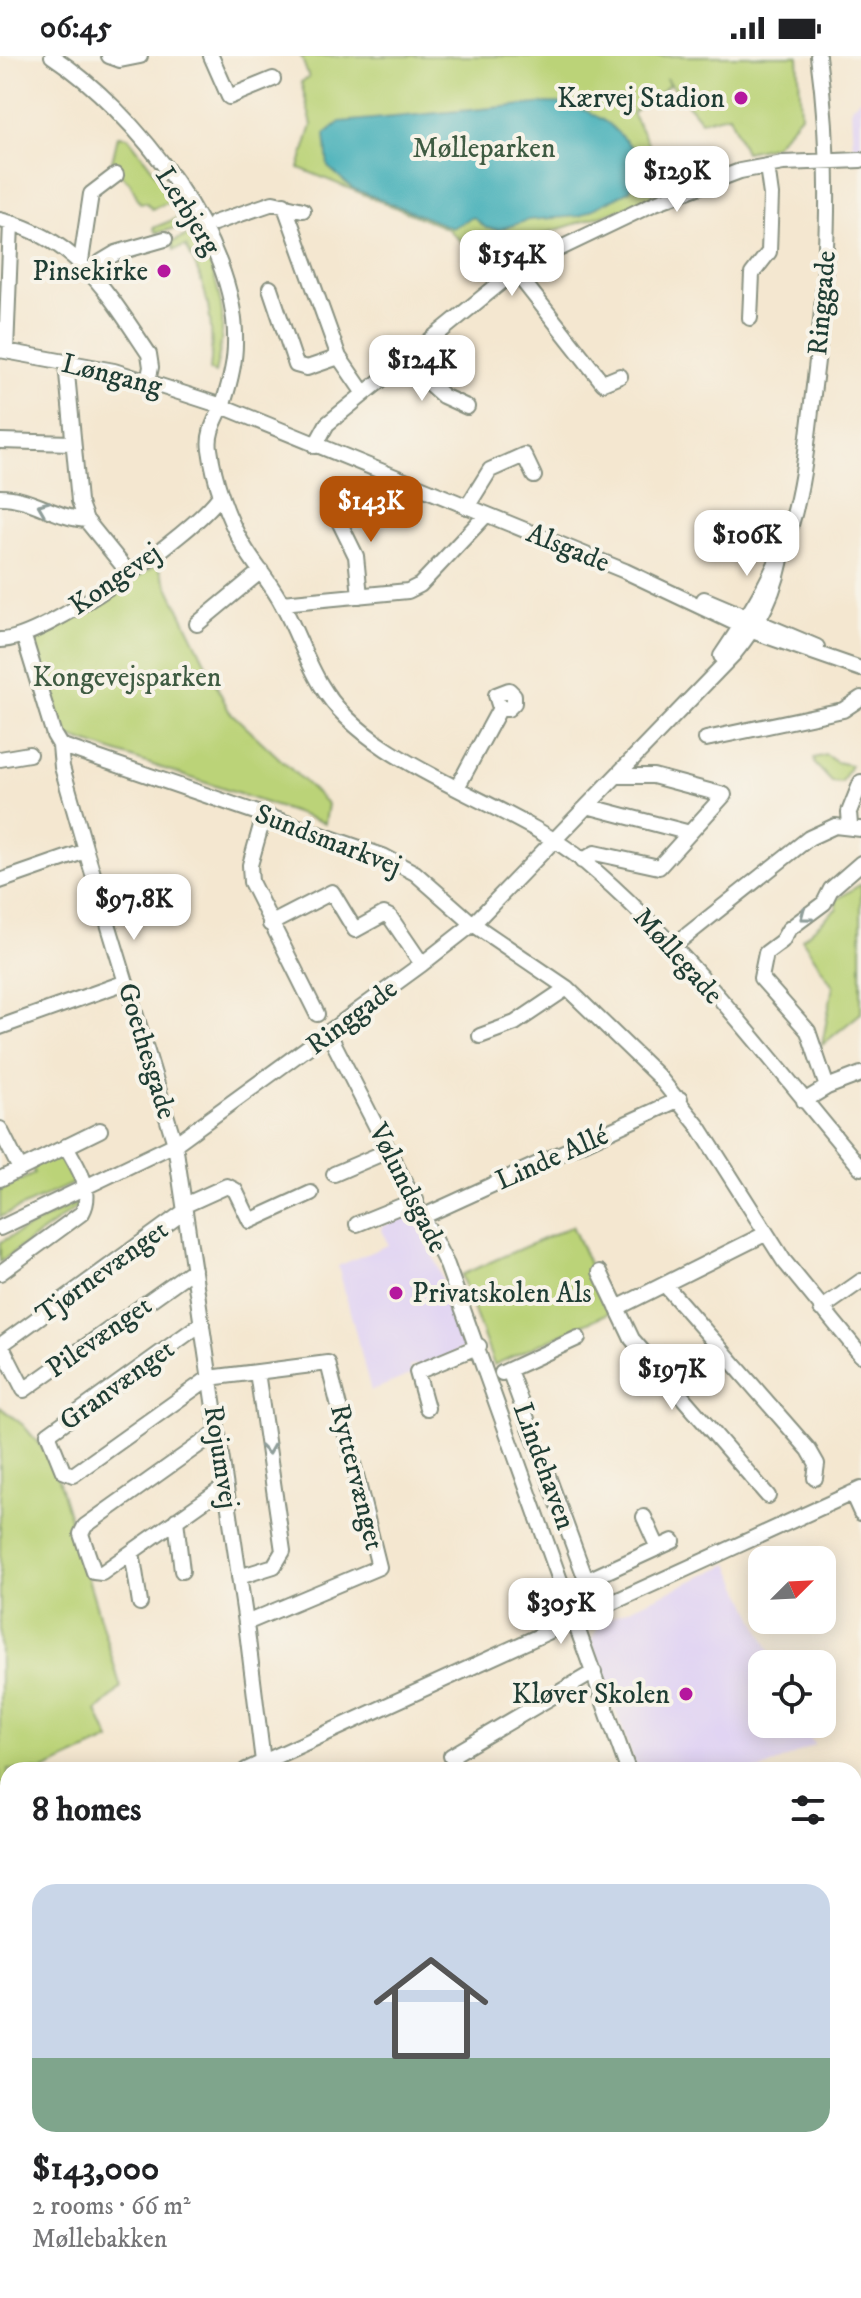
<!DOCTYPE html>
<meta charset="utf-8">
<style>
:root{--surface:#fff;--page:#f2f2f2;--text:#202124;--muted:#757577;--line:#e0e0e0;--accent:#b45309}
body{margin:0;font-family:"IM FELL DW Pica",serif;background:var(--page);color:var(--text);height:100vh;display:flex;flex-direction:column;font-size:30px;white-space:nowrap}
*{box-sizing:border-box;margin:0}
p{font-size:26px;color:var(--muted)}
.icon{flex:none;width:44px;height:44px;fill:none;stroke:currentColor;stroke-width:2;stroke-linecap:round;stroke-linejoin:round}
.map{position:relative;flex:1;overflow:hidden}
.sheet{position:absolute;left:0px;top:1706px;width:862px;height:536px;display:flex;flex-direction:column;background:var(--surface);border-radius:24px 24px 0 0;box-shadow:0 4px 20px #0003}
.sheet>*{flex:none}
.needle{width:52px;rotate:66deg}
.buttons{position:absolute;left:748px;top:1490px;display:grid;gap:16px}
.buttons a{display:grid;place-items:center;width:88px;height:88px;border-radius:16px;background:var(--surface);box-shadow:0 4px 20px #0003;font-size:40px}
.price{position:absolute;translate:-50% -68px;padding:0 18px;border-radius:16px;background:#fff;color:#222;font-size:26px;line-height:52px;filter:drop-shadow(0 2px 4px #0008)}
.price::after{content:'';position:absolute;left:50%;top:48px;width:24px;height:18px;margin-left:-12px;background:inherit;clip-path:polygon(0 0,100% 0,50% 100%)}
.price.on{background:var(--accent);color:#fff}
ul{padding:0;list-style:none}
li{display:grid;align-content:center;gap:16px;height:424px;padding:0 32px}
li+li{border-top:2px solid var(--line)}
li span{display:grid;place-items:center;height:248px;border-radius:24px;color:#555}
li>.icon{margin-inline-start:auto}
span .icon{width:144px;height:144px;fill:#fffc;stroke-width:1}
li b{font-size:34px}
h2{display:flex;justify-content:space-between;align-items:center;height:96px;padding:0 32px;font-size:34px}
.status{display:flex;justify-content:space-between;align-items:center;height:56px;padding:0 40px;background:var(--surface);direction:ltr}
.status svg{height:22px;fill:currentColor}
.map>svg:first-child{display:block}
.built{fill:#e1d4f3}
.green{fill:#bbd378;stroke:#6d8856;stroke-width:2}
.water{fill:#3bacb6;stroke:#2d7475;stroke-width:2}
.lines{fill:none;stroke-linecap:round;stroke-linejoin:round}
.minor-casing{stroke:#8a9282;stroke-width:18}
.minor{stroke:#fff;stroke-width:14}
.oneway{stroke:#8f9e9a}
.poi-dot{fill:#b5179e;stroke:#f7f3e8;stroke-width:3}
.labels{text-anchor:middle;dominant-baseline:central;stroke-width:8;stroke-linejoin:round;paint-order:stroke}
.poi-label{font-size:28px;fill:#1f3d34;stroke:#f7f3e8;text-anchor:end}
.park-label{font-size:28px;fill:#3e5b42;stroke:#f7f3e8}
.street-label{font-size:28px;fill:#1f3d34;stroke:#f7f3e8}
</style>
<div class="status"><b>06:45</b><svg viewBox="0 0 49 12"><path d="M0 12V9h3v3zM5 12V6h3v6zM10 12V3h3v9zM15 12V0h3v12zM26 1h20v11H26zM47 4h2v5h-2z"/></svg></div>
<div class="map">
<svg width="861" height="2242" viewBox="0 0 861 2242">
<rect width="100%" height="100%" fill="#f7f3e8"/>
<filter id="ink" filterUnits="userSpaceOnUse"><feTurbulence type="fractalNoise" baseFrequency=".0125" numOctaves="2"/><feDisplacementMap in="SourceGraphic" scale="16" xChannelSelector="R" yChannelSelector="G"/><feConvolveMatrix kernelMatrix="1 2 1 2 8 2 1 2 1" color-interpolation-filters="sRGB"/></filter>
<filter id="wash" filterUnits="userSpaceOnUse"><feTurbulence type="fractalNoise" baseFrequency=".006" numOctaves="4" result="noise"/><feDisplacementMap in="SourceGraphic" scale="32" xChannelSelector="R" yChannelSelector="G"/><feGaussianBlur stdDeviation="1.8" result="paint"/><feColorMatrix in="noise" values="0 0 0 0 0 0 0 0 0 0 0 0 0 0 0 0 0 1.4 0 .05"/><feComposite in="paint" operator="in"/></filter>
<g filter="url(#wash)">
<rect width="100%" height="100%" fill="#f4e7d0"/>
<path class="built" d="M 861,41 L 861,92 L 853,92 L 851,51 Z
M 412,1157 L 434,1202 L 468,1290 L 418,1313 L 416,1308 L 410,1311 L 412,1318 L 371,1335 L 338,1210 L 388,1189 L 381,1171 Z
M 729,1508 L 776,1608 L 762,1608 L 762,1668 L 804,1668 L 814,1689 L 761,1714 L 637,1714 L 591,1585 L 601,1566 Z"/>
<path class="green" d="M 301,0 L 798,0 L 801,59 L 774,90 L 745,96 L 729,59 L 701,65 L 666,22 L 669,29 L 632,57 C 646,83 669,116 650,144 L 521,185 L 472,196 L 448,173 L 299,112 L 312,69 L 301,26 L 309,22 Z
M 118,80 L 128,81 C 166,130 215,192 222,256 C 224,277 220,297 215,317 L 210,315 C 215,268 208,231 186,190 L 174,194 L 172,186 L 192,177 L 187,169 L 156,177 L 153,172 L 180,161 L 172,145 L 152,153 L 146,146 L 140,147 L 130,127 L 111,110 Z
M 157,508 L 229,655 L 328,748 L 325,767 L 58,677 L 35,591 L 39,582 L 103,546 Z
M 826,699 L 836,706 L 851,709 L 842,727 L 832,726 L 815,708 L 814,702 Z
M 861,828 L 861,957 L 822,989 L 833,930 L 802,883 L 837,852 L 836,844 Z
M 59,1097 L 67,1103 L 74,1127 L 0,1161 L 0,1134 L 34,1118 L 32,1110 Z
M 82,1144 L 77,1151 L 0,1206 L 0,1186 Z
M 572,1170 L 611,1256 L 494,1309 L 461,1219 Z
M 0,1351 L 23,1369 L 52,1403 L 121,1632 L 97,1655 L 110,1684 L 44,1714 L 8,1714 L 8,1731 L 0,1734 Z
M 854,2044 L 861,2068 L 861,2157 L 854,2146 Z"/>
<path class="water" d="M 547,47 L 569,48 L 589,56 L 609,68 L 637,96 L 639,111 L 630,134 L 580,160 L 528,164 L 499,174 L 486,172 L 473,161 L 452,172 L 352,132 L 328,111 L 325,78 L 340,66 Z"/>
</g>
<g filter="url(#ink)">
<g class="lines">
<defs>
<path id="minor" d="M 52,0 C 134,54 239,185 235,288 C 235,308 230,326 224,345 C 218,361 207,375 210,393 C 214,424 227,461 243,489 C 255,510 272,528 283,550 C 297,576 306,604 321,629 C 369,712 510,744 586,807 C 687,892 775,1010 861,1112
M 109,0 L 120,4 L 140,0
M 211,0 L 229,41 L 273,23
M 284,148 L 339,301 L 363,336
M 0,164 C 77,182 108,237 149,298 L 151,311 L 148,325
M 214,167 L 273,147 L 303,154
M 81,205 L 91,138 L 116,119
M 515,215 L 603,327 L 620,320
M 96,220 L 101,206 L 116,197 L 165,183
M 270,232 L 296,309 L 307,312 L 339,301
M 750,262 L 752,218 L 769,196 L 771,139 L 767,110
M 0,294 L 114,315 L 222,350 L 625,515 L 752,575 L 861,613
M 6,295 L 11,167
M 403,304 L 443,340 L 467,351
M 66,307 L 79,445 L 86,464 L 128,516
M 0,385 L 72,387
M 315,390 L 327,368 L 515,215 L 540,202 L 655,147 L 740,115 L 783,107 L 861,104
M 0,441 C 31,441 56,462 86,464
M 332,451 L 356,500 L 360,540
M 467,451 L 490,414 L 524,399 L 534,420
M 704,543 L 817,591
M 282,547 L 408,535 L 420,529 L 486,459
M 197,568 L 261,515
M 24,581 L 54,679 L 60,689 L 62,711 L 86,795 L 175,1088 L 246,1567 L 264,1714
M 0,584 C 43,585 194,477 219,441
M 721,600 C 748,560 775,518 790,472 C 803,432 807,388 812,346 C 827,231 834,115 818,0
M 706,683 L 843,654 L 861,642
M 60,689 L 383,800 L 415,817 L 473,868 L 567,932 L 659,1021 L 699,1071 L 784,1205 L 861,1299
M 0,703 L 29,698
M 458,730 L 500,652 L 508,653 L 514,647 L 514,639 L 509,634 L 496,639 L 500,652
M 587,750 L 690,777
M 264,759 L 250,809 L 251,826 L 317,958
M 850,769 L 849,756 L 861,726
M 582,805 L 595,797 L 659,811 L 724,739 L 653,720 L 616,720
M 0,825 L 86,795
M 270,868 L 332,836 L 355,874 L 384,858 L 390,861 L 422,908
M 672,891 L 809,782 L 835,770 L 861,773
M 0,971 L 126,926
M 329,978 L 447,1209 L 628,1714
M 480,980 L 515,967 L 567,932
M 827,1031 L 808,975 L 761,922 L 766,897 L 782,885 L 789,873 L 824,847 L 831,833 L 861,807
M 804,1045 L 827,1031 L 861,1018
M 0,1073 L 20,1113
M 334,1118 L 390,1094
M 0,1123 L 100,1074
M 185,1149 L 227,1130 L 235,1134 L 250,1165 L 311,1137
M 185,1155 L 1,1289 L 24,1334 L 194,1213
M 424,1160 L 680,1043
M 357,1168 L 416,1144
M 0,1172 L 175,1088 L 422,908 L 473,868 L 733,599 C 761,565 777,535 783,491
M 600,1216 L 632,1283 L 768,1440
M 0,1217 L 82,1157 C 95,1134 77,1111 66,1090
M 665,1229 L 809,1394 L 817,1408 L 815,1422
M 617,1252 L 765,1178
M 821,1253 L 861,1225
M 202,1267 L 48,1378 L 63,1415 L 73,1419 L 209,1322 L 328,1307 L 379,1511 L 246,1567
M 509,1314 L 585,1521 L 590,1523 L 673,1485
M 502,1317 L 578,1282
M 427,1352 L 417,1316 L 479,1290
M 217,1376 L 85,1470 L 81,1478 L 94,1516 L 102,1517 L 225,1430
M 852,1437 L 861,1457
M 644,1461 L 658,1492
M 176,1464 L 182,1515
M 132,1496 L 140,1547
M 239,1521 L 274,1510 L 283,1495 L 257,1316
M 246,1714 L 861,1433
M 459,1714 L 451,1700 L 594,1616
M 0,1832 L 8,1854
M 854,2016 L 861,2014
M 0,2192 L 8,2189
M 854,2220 L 861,2210
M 551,2234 L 554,2242
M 727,2234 L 734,2242
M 810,2234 L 818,2242
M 122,2242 L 123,2234
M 274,2242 L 274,2234
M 444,2242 L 457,2234
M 695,2242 L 710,2234
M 840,2242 L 845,2234"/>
</defs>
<use href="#minor" class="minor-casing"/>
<use href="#minor" class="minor"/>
</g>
<defs><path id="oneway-chevron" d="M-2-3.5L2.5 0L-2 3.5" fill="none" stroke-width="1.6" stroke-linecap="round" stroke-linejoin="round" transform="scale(2)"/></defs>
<g class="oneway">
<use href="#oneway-chevron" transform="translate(43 451) rotate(-158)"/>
<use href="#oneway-chevron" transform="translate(805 860) rotate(143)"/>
<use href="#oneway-chevron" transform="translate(268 1393) rotate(82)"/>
</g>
</g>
<g class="poi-dot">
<circle cx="741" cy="42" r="8"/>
<circle cx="164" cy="215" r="8"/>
<circle cx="396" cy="1237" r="8"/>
<circle cx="686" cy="1638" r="8"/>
</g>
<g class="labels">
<g class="poi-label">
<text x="725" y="42">Kærvej Stadion</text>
<text x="148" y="215">Pinsekirke</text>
<text x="412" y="1237" text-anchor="start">Privatskolen Als</text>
<text x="670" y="1638">Kløver Skolen</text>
</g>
<g class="park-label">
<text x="484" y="92">Mølleparken</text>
<text x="127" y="621">Kongevejsparken</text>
</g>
<g class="street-label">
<text transform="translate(188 155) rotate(58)">Lerbjerg</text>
<text transform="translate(822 247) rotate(-85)">Ringgade</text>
<text transform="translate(112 319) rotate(14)">Løngang</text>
<text transform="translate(568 492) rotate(22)">Alsgade</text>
<text transform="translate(115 523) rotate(-35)">Kongevej</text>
<text transform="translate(328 784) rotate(21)">Sundsmarkvej</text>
<text transform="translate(678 900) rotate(48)">Møllegade</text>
<text transform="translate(352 961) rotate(-37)">Ringgade</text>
<text transform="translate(147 995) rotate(73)">Goethesgade</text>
<text transform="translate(552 1102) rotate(-24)">Linde Allé</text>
<text transform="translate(408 1132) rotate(63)">Vølundsgade</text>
<text transform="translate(102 1216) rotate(-36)">Tjørnevænget</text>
<text transform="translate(99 1281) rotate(-35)">Pilevænget</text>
<text transform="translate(117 1329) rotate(-36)">Granvænget</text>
<text transform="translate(221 1401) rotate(81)">Rojumvej</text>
<text transform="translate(544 1410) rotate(70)">Lindehaven</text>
<text transform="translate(357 1421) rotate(76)">Ryttervænget</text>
</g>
</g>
</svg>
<div class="buttons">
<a><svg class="needle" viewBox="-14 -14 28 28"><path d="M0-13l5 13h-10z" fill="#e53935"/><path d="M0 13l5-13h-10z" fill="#757577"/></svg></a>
<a><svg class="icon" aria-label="locate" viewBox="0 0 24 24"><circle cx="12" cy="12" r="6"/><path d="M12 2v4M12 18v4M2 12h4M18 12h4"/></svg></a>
</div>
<b class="price" style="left:677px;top:158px">$129K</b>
<b class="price" style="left:512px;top:242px">$154K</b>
<b class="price" style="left:422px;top:347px">$124K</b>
<b class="price on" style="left:371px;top:488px">$143K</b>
<b class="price" style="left:747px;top:522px">$106K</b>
<b class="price" style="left:134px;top:886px">$97.8K</b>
<b class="price" style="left:672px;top:1356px">$197K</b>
<b class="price" style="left:561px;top:1590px">$305K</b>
<section class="sheet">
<h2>8 homes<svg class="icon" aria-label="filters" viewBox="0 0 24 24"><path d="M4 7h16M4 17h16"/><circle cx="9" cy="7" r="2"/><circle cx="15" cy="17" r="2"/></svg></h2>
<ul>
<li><span style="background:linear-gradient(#c9d6e8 70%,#7fa58c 0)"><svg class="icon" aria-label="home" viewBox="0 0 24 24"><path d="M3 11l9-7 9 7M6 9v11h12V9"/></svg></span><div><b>$143,000</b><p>2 rooms · 66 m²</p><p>Møllebakken</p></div></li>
</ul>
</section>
</div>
